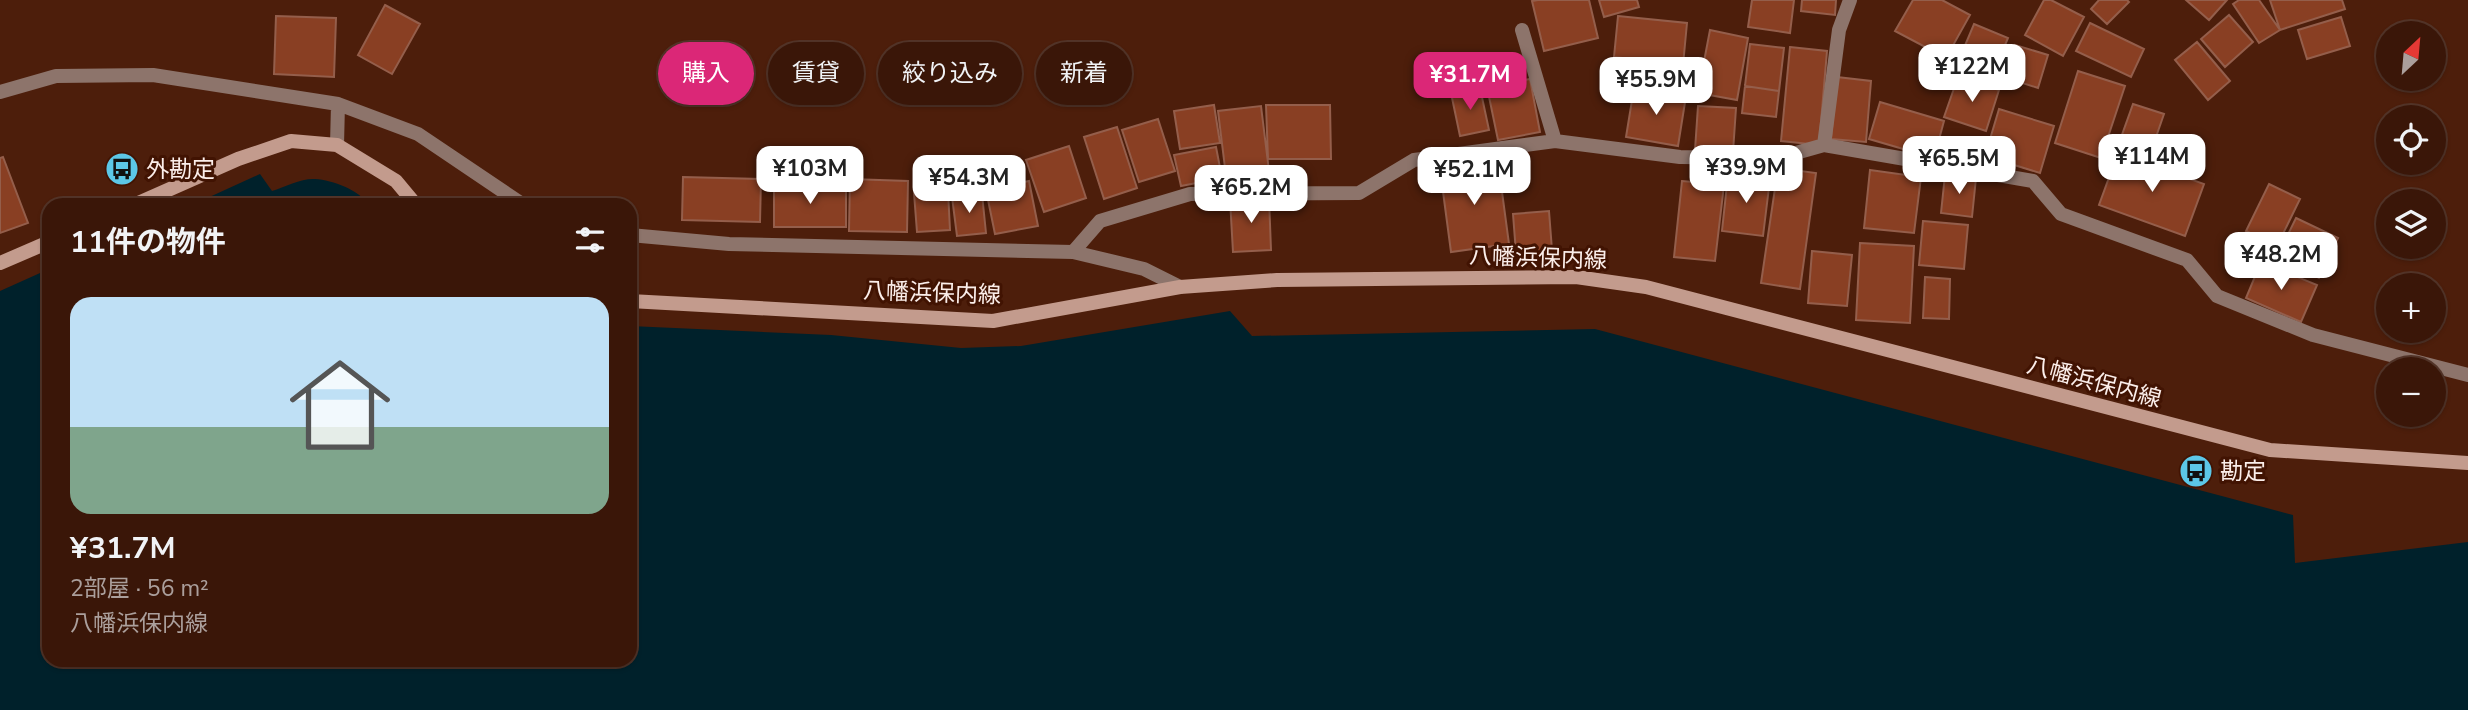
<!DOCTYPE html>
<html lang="ja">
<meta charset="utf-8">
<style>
:root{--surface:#3a1608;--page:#452316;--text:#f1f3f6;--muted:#ab9f9c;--line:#543529;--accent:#db2777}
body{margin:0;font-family:"Nunito Sans","Noto Sans JP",sans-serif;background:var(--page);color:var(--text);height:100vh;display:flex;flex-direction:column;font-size:26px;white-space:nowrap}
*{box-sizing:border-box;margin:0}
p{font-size:23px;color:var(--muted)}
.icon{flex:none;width:38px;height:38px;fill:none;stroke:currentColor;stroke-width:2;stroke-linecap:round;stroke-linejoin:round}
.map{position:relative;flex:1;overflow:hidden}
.sheet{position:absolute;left:42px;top:198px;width:595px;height:469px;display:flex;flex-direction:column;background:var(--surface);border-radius:21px;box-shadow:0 2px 5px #0004,0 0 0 2px var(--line)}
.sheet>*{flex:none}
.hud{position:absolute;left:658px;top:42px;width:665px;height:63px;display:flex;gap:14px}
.needle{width:46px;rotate:26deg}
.fabs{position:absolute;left:2376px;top:21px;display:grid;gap:14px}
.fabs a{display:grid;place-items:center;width:70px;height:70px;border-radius:50%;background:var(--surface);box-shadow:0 2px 5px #0004,0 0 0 2px var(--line);font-size:35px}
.price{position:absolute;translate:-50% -60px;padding:0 16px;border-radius:14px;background:#fff;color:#222;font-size:23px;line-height:46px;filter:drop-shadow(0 2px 4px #0008)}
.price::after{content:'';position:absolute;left:50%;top:42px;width:21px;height:16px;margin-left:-10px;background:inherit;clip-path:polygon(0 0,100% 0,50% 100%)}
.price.active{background:var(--accent);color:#fff}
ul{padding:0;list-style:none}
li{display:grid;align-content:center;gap:14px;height:371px;padding:0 28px}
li+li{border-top:2px solid var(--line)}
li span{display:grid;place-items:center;height:217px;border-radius:21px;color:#555}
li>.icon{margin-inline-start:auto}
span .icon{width:126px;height:126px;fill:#fffc;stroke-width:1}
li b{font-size:30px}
h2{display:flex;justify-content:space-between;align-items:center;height:84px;padding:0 28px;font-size:30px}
.tag{padding:0 24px;border-radius:32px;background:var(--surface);box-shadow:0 2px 5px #0004,0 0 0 2px var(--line);font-size:24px;line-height:63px}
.tag.active{background:var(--accent);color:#fff}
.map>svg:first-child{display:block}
.water{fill:#00212b}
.building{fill:#893f23;stroke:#945e4b;stroke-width:2}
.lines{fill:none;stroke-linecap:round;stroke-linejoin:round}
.street{stroke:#8d746b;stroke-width:14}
.secondary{stroke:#c39b8d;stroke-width:14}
.labels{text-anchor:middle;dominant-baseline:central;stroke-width:6;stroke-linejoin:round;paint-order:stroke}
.poi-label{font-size:23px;fill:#fbeeea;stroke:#411302;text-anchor:start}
.street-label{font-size:23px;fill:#fbeeea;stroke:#411302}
</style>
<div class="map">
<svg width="2468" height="710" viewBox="0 0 2468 710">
<rect width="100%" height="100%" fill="#4d1e0b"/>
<path class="water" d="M 260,174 L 272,191 C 285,187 302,178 315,179 C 333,180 359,190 369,205 L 192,205 Z
M 49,269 L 49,660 L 630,660 L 630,326 L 831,335 L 961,348 L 1021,346 L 1230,311 L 1252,336 L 1595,329 L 2293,515 L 2295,563 L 2468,542 L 2468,710 L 0,710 L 0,291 Z"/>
<path class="building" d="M 1538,0 L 1589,0 L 1598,38 L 1544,51 L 1532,1 Z
M 1599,0 L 1637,0 L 1639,7 L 1604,17 Z
M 1752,0 L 1794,0 L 1790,33 L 1748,27 Z
M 1802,0 L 1836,0 L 1835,15 L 1801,11 Z
M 1913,0 L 1942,0 L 1970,15 L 1946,58 L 1895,31 Z
M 2044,0 L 2051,0 L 2084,17 L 2063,56 L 2025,35 Z
M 2099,0 L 2127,0 L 2129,2 L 2107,24 L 2091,9 Z
M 2186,0 L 2227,0 L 2209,20 Z
M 2239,0 L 2259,0 L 2280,30 L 2259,43 L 2233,4 Z
M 2270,0 L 2342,0 L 2345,9 L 2280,30 Z
M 385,5 L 420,24 L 392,74 L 358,55 Z
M 2229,15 L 2253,42 L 2225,67 L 2201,39 Z
M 276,16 L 336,18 L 334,77 L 274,74 Z
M 1618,16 L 1687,23 L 1683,65 L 1614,57 Z
M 2341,17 L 2350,46 L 2307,59 L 2298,30 Z
M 2090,23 L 2144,49 L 2131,77 L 2076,51 Z
M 1974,24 L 2008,38 L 1995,69 L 1961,55 Z
M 1710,30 L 1748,38 L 1737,100 L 1698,93 Z
M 2197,42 L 2230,81 L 2208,100 L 2175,60 Z
M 1750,44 L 1784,48 L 1779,91 L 1745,86 Z
M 2015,45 L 2048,55 L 2038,88 L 2004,77 Z
M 1790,47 L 1827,51 L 1819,145 L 1781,141 Z
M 2078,71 L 2125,86 L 2101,158 L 2055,143 Z
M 1837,77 L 1871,81 L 1866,142 L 1831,139 Z
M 1958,77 L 1999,90 L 1986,131 L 1944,117 Z
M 1530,79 L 1540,132 L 1498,140 L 1487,87 Z
M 1745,86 L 1779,91 L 1776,117 L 1742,113 Z
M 1480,88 L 1489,130 L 1460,136 L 1451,93 Z
M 1634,88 L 1686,96 L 1678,146 L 1626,137 Z
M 1880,102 L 1944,121 L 1934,158 L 1869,139 Z
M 2133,104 L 2164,114 L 2149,157 L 2118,146 Z
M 1214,105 L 1220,143 L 1180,149 L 1174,111 Z
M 1266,105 L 1330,105 L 1331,159 L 1268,159 Z
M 1261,106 L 1269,171 L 1226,176 L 1218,111 Z
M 1698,106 L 1736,108 L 1733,152 L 1695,150 Z
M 1999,109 L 2054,126 L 2040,173 L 1985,156 Z
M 1158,119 L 1175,171 L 1139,182 L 1122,130 Z
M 1117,127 L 1137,188 L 1104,199 L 1084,137 Z
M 1069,146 L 1086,198 L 1044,212 L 1026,160 Z
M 1216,147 L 1222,178 L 1181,186 L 1174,155 Z
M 2118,153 L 2204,184 L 2185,236 L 2099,205 Z
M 3,157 L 28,223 L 0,233 L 0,158 Z
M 1498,162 L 1509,244 L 1451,252 L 1440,169 Z
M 1778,168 L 1816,173 L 1800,289 L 1761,283 Z
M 1870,170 L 1921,177 L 1914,233 L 1864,228 Z
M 1728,175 L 1770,179 L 1763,236 L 1722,231 Z
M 1945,175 L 1976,178 L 1972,217 L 1941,213 Z
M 683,177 L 761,179 L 760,222 L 682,220 Z
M 850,179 L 908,181 L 907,232 L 849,231 Z
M 1029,181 L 1038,226 L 995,234 L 986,190 Z
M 1682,181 L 1724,185 L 1715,261 L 1674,257 Z
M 2269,184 L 2300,199 L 2277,246 L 2246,231 Z
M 774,186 L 846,186 L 846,227 L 774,227 Z
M 948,191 L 950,230 L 917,232 L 914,193 Z
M 982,194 L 986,233 L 957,236 L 952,197 Z
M 1269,198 L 1271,250 L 1233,252 L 1230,199 Z
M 1549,211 L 1552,250 L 1516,253 L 1513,214 Z
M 2296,218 L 2338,238 L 2319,278 L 2277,257 Z
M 1923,221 L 1968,225 L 1964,269 L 1919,265 Z
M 1860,243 L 1914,246 L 1910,323 L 1856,320 Z
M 1812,251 L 1852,255 L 1847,306 L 1808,303 Z
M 2261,262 L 2317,285 L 2301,322 L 2246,298 Z
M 1925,277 L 1950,279 L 1949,319 L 1923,318 Z"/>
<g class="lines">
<path class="street" d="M 1522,30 L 1555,141
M 0,92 L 56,76 L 153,75 L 338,104 L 418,134 L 519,202 L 527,205
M 337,145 L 338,104
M 1824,145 L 1839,30 L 1850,0
M 630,235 L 729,244 L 1073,252 L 1100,221 L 1190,194 L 1359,193 L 1414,160 L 1555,141 L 1680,157 L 1778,158 L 1824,145 L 2033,181 L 2061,214 L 2187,260 L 2217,296 L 2313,335 L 2468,375
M 1073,252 L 1144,269 L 1180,287"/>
<path class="secondary" d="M 134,205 L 238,159 L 291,141 L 337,145 L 396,181 L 416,205
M 0,263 L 49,242
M 630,301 L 993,321 L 1180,287 L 1277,280 L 1576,277 L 1646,287 L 2270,450 L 2468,463"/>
</g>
<defs>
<symbol id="bus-disc" viewBox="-11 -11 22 22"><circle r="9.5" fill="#5cc7e7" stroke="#411302"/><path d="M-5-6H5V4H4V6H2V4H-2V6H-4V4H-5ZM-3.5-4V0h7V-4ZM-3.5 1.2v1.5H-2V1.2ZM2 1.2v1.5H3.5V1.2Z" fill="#111"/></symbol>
</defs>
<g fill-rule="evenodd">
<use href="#bus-disc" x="103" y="150" width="38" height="38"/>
<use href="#bus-disc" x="2177" y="452" width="38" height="38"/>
</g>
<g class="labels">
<g class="poi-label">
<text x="146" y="169">外勘定</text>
<text x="2220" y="471">勘定</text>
</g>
<g class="street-label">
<text transform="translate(1538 258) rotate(2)">八幡浜保内線</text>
<text transform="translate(932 293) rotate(2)">八幡浜保内線</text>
<text transform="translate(2094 382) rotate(15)">八幡浜保内線</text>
</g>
</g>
</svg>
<div class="fabs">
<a><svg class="needle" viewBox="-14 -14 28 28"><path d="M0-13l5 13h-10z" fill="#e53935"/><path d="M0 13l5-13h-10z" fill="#ab9f9c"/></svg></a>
<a><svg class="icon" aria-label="locate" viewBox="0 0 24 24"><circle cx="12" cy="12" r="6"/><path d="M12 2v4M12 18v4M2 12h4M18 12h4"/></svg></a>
<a><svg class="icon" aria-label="layers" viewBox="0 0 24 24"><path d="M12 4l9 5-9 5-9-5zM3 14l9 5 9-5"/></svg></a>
<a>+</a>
<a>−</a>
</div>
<b class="price" style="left:1972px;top:104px">¥122M</b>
<b class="price active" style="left:1470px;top:112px">¥31.7M</b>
<b class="price" style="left:1656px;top:117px">¥55.9M</b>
<b class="price" style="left:2152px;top:194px">¥114M</b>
<b class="price" style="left:1959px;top:196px">¥65.5M</b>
<b class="price" style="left:1746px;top:205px">¥39.9M</b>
<b class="price" style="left:810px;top:206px">¥103M</b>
<b class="price" style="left:1474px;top:207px">¥52.1M</b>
<b class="price" style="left:969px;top:215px">¥54.3M</b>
<b class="price" style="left:1251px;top:225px">¥65.2M</b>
<b class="price" style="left:2281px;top:292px">¥48.2M</b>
<div class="hud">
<a class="tag active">購入</a>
<a class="tag">賃貸</a>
<a class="tag">絞り込み</a>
<a class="tag">新着</a>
</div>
<section class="sheet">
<h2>11件の物件<svg class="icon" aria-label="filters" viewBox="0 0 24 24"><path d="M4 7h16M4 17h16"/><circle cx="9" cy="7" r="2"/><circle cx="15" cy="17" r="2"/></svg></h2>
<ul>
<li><span style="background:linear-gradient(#bfe0f5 60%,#7fa58c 0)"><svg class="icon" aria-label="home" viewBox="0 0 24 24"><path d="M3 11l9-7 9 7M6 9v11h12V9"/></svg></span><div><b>¥31.7M</b><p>2部屋 · 56 m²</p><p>八幡浜保内線</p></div></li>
</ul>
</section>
</div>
